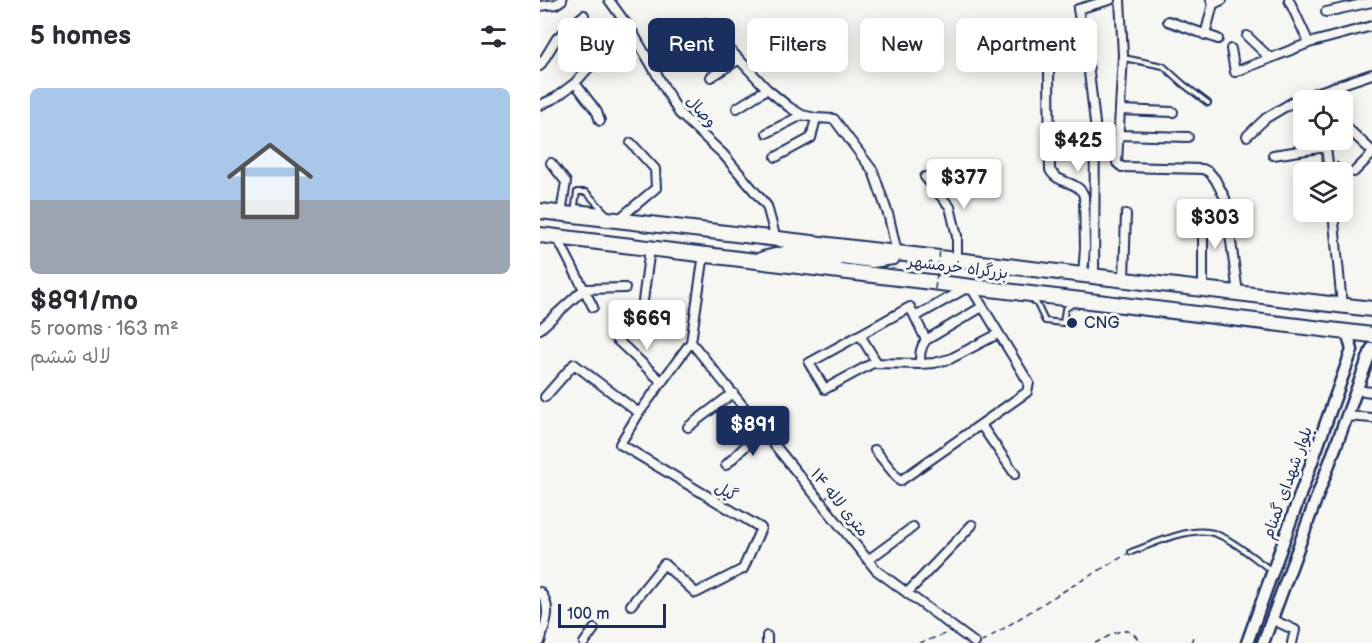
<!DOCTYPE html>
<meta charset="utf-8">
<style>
:root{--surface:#fff;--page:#f2f2f3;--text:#2b2b33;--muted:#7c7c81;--line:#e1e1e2;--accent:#1b2f5e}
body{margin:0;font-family:"Balsamiq Sans","Playpen Sans Arabic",sans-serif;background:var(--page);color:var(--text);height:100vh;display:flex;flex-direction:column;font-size:22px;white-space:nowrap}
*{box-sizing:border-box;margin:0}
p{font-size:20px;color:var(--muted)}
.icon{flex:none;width:33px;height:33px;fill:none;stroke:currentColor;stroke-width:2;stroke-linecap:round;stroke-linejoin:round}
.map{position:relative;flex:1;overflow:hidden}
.panel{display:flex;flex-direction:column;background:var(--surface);width:540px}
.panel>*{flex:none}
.banner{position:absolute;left:18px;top:18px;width:570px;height:54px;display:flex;gap:12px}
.controls{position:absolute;left:753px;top:90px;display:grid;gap:12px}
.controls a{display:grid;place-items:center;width:60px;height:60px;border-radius:9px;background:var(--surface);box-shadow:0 3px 15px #0003;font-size:30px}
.scale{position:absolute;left:18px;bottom:15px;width:108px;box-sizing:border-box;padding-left:6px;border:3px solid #1b2f5e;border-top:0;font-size:16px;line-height:21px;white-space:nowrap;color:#1b2f5e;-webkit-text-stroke:4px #f6f6f2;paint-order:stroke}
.price{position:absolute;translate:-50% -51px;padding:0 14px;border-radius:6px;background:#fff;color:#222;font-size:20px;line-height:39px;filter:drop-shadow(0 2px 3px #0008)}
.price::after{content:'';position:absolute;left:50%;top:36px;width:18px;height:14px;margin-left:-9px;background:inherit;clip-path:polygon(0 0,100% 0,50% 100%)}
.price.active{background:var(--accent);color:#fff}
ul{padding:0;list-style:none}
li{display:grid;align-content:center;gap:12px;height:318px;padding:0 30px}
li+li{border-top:2px solid var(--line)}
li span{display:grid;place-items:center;height:186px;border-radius:9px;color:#555}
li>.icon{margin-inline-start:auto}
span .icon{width:108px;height:108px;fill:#fffc;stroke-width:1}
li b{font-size:26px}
h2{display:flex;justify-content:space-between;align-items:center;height:72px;padding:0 30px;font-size:26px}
.chip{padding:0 21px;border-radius:9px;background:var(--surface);box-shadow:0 3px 15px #0003;font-size:21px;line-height:54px}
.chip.active{background:var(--accent);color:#fff}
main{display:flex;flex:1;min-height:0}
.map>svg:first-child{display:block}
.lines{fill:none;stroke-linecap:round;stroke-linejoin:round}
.service-casing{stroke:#1b2f5e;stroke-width:8}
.minor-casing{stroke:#1b2f5e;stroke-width:12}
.secondary-casing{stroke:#1b2f5e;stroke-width:15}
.trunk-casing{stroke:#1b2f5e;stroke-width:18}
.path{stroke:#1b2f5e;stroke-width:1.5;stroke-dasharray:6 4.5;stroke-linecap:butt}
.service{stroke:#f6f6f2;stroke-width:4}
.minor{stroke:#f6f6f2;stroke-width:8}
.secondary{stroke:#f6f6f2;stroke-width:10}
.trunk{stroke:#f6f6f2;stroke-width:14}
.path-bridge{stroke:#1b2f5e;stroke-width:1.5;stroke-dasharray:6 4.5;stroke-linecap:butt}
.poi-dot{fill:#1b2f5e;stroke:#f6f6f2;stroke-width:2}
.labels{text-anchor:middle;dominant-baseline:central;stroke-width:6;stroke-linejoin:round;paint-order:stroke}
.street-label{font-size:16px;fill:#1b2f5e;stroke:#f6f6f2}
.poi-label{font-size:16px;fill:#1b2f5e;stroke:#f6f6f2;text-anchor:start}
</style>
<main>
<section class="panel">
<h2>5 homes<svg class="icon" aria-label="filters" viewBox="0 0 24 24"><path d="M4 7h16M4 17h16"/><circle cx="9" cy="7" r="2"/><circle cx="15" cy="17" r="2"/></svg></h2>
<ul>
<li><span style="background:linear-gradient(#a9c7e8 60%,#9aa5b1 0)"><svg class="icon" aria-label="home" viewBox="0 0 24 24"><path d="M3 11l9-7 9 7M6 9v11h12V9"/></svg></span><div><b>$891/mo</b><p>5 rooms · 163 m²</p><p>لاله ششم</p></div></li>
</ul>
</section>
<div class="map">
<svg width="832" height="643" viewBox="0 0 832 643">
<rect width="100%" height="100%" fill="#f6f6f2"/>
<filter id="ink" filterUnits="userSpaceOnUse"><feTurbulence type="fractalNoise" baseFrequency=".0167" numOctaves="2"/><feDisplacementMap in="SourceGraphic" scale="12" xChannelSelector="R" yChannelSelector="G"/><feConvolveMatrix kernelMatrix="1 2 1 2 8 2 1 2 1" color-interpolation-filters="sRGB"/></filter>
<g filter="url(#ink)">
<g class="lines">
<defs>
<path id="service" d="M 584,58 L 623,66 L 643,84 L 668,103
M 35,207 L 62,210
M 34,212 L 37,192 L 46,192 L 67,214
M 490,298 L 497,304 L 505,321 L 523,323 L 525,309 L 534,303
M 591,552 C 613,544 644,529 668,532 C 687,534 716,560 732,571"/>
<path id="minor" d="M 69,0 L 93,33 L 139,113 L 183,154 L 227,206 L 236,239
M 580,0 L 583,55 L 577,163 L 582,167 L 663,169 L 669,172 L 675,179 L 685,198 L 698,293
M 749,0 L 769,43
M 673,4 L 682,0
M 0,6 L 16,4 L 22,0
M 786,12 L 832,2
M 628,21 L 678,39
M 165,23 L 227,89 L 249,107 L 262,115 L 276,118 L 294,119 L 333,171 L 349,217 L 357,253
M 665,35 L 673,4 L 671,0
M 707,36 L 730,58
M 691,49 L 695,72 L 769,43 L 832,26
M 0,66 L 17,38 L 44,15
M 509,72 L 510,170 C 518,185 538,180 544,196 L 545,248 L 543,275
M 171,77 L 198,60
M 35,83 L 57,112 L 60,121
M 0,105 L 15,98 L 35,83 L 61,54 L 77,41 L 93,33
M 197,108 L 227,89
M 580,110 L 633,112
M 805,126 L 832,151
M 227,133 L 262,115
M 579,135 L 648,137
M 707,136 L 726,118 L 758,99 L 832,74
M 733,155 L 786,147 L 789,172
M 236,157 L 271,138 L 276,118
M 11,163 L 26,182 L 21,213
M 814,172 L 832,154
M 385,177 L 410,207 L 417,236 L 417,260
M 663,211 L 663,289
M 793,212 L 802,305
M 79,219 L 116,188 L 115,169 L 91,143
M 17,237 L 53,307
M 164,254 L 151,342 L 336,570 L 435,643
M 554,276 L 555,123 L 548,64 L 538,9 L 570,0
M 584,279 L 586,214
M 103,301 L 110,248
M 375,317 L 386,340
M 0,329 L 44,289 L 85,288
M 320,335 L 337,363
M 75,338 L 122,382
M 380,364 C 380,354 380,348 386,340 L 442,307
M 816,390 L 832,392
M 5,397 L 34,364 L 99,413
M 806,416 L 832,418
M 441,425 L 475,474
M 148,427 L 193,393
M 335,450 L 360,481 L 487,392 L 489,383 L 430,286 L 375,317 L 370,307 L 269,363 L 285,389 L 333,363 L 380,364 L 394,363 L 410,359 L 458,334
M 186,465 L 222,430
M 328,560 L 373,527
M 0,592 C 13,606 5,626 0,642
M 367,593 L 432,525
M 91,605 L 124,564 L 156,593 L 203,569 L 221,528 L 80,444 L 99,413 L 151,342
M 731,619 L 755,630 L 752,643
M 227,636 L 227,643
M 44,643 L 54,629"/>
<path id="secondary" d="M 707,643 L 812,350 L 807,332
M 723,643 L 832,348"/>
<path id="trunk" d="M 0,211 L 832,309
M 0,235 L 832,335
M 295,255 L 332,260 L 353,257
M 223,259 L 248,253 L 295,259"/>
</defs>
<use href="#service" class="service-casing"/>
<use href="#minor" class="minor-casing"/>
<use href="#secondary" class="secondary-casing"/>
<use href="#trunk" class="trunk-casing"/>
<path class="path" d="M 796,162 L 807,168
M 241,442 L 248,435
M 286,498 L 299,488
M 442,642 L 512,598 L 587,554
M 379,643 L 403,635 L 408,631
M 555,643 C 565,639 580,627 590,632 C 595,634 598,639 601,643
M 651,643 L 653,637"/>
<use href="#service" class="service"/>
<use href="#minor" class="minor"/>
<use href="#secondary" class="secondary"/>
<use href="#trunk" class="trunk"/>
<path class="path-bridge" d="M 395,289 L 400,250"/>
</g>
</g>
<circle class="poi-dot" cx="532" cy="323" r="6"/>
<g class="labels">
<g class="street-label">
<text transform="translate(161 112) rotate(47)">وصال</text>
<text transform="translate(418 268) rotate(7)">بزرگراه خرمشهر</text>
<text transform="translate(748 483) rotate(-70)">بلوار شهدای گمنام</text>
<text transform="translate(186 492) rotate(31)">گیل</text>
<text transform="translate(299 503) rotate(51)">۱۴ متری لاله</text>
</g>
<g class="poi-label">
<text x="544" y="323">CNG</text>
</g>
</g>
</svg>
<div class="controls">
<a><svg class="icon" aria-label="locate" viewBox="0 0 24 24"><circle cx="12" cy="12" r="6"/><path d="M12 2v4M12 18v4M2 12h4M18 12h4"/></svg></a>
<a><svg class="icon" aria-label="layers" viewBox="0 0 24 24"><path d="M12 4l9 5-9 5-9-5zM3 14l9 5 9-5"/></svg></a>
</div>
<div class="scale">100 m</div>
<b class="price" style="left:538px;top:173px">$425</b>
<b class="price" style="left:424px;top:210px">$377</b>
<b class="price" style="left:675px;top:250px">$303</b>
<b class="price" style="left:107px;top:351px">$669</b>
<b class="price active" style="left:213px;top:457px">$891</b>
<div class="banner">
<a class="chip">Buy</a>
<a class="chip active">Rent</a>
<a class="chip">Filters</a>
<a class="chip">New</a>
<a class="chip">Apartment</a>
</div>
</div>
</main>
